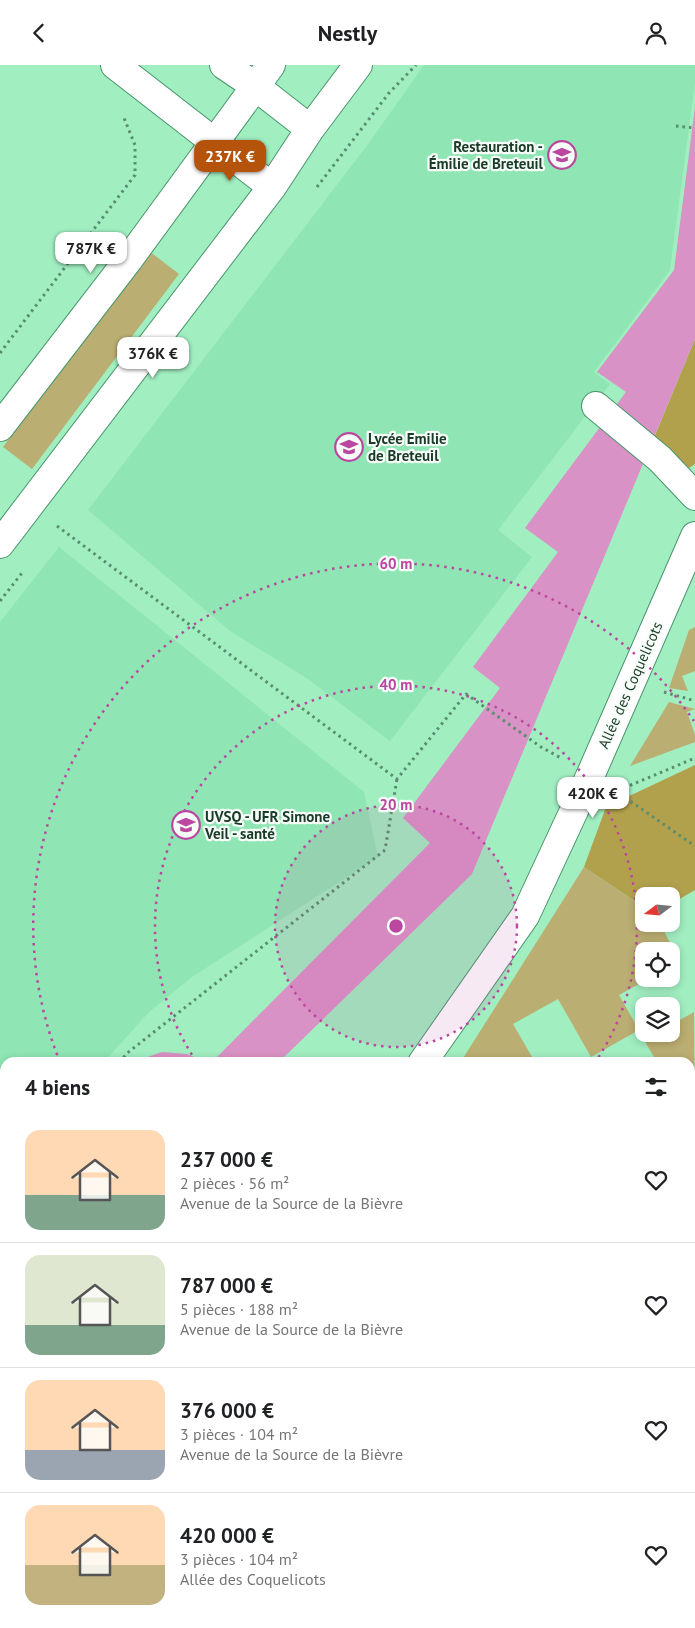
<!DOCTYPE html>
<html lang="fr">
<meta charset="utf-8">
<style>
:root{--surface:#fff;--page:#f6f6f6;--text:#202124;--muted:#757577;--line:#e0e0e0;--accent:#b45309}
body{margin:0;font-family:"PT Sans",sans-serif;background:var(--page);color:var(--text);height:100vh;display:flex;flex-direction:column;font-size:19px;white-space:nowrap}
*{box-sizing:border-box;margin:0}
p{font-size:16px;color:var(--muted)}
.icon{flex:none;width:28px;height:28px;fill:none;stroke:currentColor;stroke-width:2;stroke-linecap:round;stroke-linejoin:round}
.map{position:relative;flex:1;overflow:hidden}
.sheet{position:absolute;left:0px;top:992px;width:695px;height:571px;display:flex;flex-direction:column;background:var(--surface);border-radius:15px 15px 0 0;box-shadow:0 2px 8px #0003}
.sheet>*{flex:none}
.needle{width:32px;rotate:254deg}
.tools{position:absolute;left:635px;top:822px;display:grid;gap:10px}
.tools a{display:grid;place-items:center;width:45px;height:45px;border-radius:10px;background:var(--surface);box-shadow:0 2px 8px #0003;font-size:25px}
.price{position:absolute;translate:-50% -42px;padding:0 11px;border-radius:10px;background:#fff;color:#222;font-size:16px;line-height:32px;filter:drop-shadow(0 1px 2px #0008)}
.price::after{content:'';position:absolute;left:50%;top:30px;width:15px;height:11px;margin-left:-8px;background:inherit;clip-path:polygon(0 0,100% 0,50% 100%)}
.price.active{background:var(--accent);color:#fff}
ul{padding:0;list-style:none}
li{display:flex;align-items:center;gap:15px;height:125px;padding:0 25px}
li+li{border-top:1px solid var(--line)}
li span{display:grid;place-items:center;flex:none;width:140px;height:100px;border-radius:15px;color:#555}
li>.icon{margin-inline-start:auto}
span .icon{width:60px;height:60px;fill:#fffc;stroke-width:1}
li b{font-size:21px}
h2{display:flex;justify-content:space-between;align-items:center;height:60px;padding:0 25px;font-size:21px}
header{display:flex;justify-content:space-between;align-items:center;height:65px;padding:0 25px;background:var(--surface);font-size:22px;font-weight:800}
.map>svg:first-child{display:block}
.built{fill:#8fe5b3}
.green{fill:#bbae72}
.forest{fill:#b2a14c}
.water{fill:#d992c5}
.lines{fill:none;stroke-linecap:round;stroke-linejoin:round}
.minor-casing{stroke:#49956c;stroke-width:30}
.major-casing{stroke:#49956c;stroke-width:30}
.path{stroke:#588d6f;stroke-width:3;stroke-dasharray:2.5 4;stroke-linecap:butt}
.minor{stroke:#fff;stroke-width:28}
.major{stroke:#fff;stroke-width:28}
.rail{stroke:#639c7b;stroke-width:4}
.ring{fill:none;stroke:#bb47a0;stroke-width:2.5;stroke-dasharray:2.5 5}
.labels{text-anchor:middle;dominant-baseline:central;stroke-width:4.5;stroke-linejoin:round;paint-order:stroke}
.poi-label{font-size:15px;font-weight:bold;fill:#1b3b29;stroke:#f6fdf8;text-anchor:start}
.street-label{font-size:15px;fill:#1b3b29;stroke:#f6fdf8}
.centre{fill:#bb47a0;stroke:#f6fdf8;stroke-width:2.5}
.ring-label{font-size:15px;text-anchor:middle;font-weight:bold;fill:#bb47a0;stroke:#f6fdf8;stroke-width:4.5;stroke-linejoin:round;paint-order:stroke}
</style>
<header><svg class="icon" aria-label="back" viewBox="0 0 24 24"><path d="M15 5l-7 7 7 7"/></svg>Nestly<svg class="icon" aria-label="person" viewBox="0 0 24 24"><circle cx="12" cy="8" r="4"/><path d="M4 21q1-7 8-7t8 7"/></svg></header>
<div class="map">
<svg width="695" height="1563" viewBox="0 0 695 1563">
<rect width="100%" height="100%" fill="#a1eec1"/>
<path class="built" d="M 424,0 L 695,0 L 695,17 L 670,205 L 594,307 L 610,319 L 498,465 L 532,492 L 390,676 L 308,614 L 230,566 L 88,445 L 369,78 Z
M 59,482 L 364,727 L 378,792 L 192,912 L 149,947 L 104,997 L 5,998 L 5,1063 L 0,1059 L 0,557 Z
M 0,1281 L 5,1284 L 5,1559 L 346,1559 L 351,1563 L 0,1563 Z"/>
<path class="green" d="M 149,186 L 179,209 L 32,404 L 3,382 Z
M 695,562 L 695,606 L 682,611 L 688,626 L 669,623 L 689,565 Z
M 669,637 L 695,644 L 687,647 L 695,670 L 695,677 L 630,701 Z
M 584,802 L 644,842 L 644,859 L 660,859 L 680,896 L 671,901 L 671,886 L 644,886 L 644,914 L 648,914 L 619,930 L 639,965 L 591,992 L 558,934 L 513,959 L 535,997 L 460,998 Z
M 694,947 L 695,1080 L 690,1083 L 690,998 L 657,997 L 644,975 L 655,969 L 671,969 L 671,960 Z
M 695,1116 L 695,1563 L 690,1559 L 690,1119 Z"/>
<path class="forest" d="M 695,274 L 695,399 L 689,403 L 653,375 Z
M 695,700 L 695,825 L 671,839 L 671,831 L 644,831 L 644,842 L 584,802 L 606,742 Z
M 690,1231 L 695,1239 L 695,1563 L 554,1563 L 549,1559 L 690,1559 Z"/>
<path class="water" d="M 695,42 L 695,274 L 472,809 L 279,997 L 211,998 L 430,778 L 403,753 L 500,623 L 473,602 L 558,487 L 525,463 L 626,327 L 597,307 L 674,205 Z
M 162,987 L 187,989 L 207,997 L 133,997 Z"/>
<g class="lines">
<defs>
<path id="minor" d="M 596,341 L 660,394 L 695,431
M 422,998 L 525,851 L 591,709 L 695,471"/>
<path id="major" d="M 115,0 L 272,122
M 224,0 L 255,21 L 310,64
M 0,362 L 129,194 L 271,0
M 0,479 L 272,122 L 310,64 L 358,0
M 0,1140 L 5,1144
M 0,1182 L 5,1186
M 482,1559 L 487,1563"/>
</defs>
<use href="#minor" class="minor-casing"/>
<use href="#major" class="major-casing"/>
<path class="path" d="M 676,61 L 695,63
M 317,122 L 389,28 L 416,0
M 0,288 L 135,110 L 135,80 L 124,53
M 57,461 L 397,714 L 466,629 L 541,682 L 561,693
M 0,536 L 22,508
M 664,627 L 692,635
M 624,723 L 695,693
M 620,729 L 695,781
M 120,998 L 126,989 L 385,785 L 397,714
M 0,1086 L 5,1090
M 690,1102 L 695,1099
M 0,1546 L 5,1550
M 17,1559 L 23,1563
M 578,1559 L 583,1563"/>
<use href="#minor" class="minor"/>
<use href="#major" class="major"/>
<path class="rail" d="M 0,1353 L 5,1357
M 0,1400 L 5,1404
M 0,1441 L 5,1445
M 154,1559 L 159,1563
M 208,1559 L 213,1563
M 255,1559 L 261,1563"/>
</g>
<circle cx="396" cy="861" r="121" fill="#bb47a0" fill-opacity=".12"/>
<g class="ring">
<circle cx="396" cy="861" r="121"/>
<path d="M196 996A241 241 0 1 1 596 996"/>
<path d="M60 997A362 362 0 0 1 694 656"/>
</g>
<defs>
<symbol id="school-ring" viewBox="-11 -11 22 22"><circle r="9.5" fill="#f6fdf8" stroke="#bb47a0" stroke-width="1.5"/><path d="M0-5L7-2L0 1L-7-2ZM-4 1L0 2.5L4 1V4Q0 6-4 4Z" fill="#bb47a0"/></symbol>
<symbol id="university-ring" viewBox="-11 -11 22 22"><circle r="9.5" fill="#f6fdf8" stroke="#bb47a0" stroke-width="1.5"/><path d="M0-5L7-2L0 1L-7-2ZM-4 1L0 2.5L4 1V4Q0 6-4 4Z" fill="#bb47a0"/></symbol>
</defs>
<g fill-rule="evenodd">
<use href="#school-ring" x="546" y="74" width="32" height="32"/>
<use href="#school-ring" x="333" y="366" width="32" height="32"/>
<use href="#university-ring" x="170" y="744" width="32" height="32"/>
</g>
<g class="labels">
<g class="poi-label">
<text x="543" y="81" text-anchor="end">Restauration -<tspan x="543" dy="17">Émilie de Breteuil</tspan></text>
<text x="368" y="373">Lycée Emilie<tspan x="368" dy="17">de Breteuil</tspan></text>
<text x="205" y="751">UVSQ - UFR Simone<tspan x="205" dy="17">Veil - santé</tspan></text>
</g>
<g class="street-label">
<text transform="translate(630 620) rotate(-66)">Allée des Coquelicots</text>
</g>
</g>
<circle cx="396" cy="861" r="8" class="centre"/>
<g class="ring-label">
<text x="396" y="504">60 m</text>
<text x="396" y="625">40 m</text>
<text x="396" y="745">20 m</text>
</g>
</svg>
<div class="tools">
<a><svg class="needle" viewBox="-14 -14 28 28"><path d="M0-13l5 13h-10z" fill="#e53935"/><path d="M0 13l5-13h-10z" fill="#757577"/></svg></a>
<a><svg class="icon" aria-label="locate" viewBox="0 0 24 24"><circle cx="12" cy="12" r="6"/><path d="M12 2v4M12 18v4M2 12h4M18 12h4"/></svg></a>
<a><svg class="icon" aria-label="layers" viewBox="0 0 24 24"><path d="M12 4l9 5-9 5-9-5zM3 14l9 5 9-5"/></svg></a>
</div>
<b class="price active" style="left:230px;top:117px">237K €</b>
<b class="price" style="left:91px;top:209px">787K €</b>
<b class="price" style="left:153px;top:314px">376K €</b>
<b class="price" style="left:593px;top:754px">420K €</b>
<section class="sheet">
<h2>4 biens<svg class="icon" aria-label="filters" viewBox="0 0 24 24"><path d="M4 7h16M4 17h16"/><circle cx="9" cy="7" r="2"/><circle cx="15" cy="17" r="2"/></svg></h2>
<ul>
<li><span style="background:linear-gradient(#ffd9b3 65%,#7fa58c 0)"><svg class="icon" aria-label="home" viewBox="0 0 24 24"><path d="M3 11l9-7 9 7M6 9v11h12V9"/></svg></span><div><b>237 000 €</b><p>2 pièces · 56 m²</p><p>Avenue de la Source de la Bièvre</p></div><svg class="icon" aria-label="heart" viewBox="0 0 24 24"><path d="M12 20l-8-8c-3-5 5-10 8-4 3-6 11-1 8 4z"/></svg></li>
<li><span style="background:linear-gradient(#dfe7d0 70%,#7fa58c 0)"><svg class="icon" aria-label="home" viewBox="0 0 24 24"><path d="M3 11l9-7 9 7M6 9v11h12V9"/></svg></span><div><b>787 000 €</b><p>5 pièces · 188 m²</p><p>Avenue de la Source de la Bièvre</p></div><svg class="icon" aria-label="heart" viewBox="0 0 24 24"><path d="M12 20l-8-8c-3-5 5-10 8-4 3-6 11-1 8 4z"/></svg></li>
<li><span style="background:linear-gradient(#ffd9b3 70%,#9aa5b1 0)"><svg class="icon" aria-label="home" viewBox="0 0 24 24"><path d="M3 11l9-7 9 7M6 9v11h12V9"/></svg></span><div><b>376 000 €</b><p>3 pièces · 104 m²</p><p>Avenue de la Source de la Bièvre</p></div><svg class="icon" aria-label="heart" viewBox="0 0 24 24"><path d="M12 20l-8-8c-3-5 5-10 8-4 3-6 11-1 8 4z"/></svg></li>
<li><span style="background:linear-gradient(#ffd9b3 60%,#c2b280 0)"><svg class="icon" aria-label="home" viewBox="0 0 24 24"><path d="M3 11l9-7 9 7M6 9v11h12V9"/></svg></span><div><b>420 000 €</b><p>3 pièces · 104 m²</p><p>Allée des Coquelicots</p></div><svg class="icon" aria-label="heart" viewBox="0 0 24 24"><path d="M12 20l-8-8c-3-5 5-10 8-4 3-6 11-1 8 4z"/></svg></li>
</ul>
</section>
</div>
